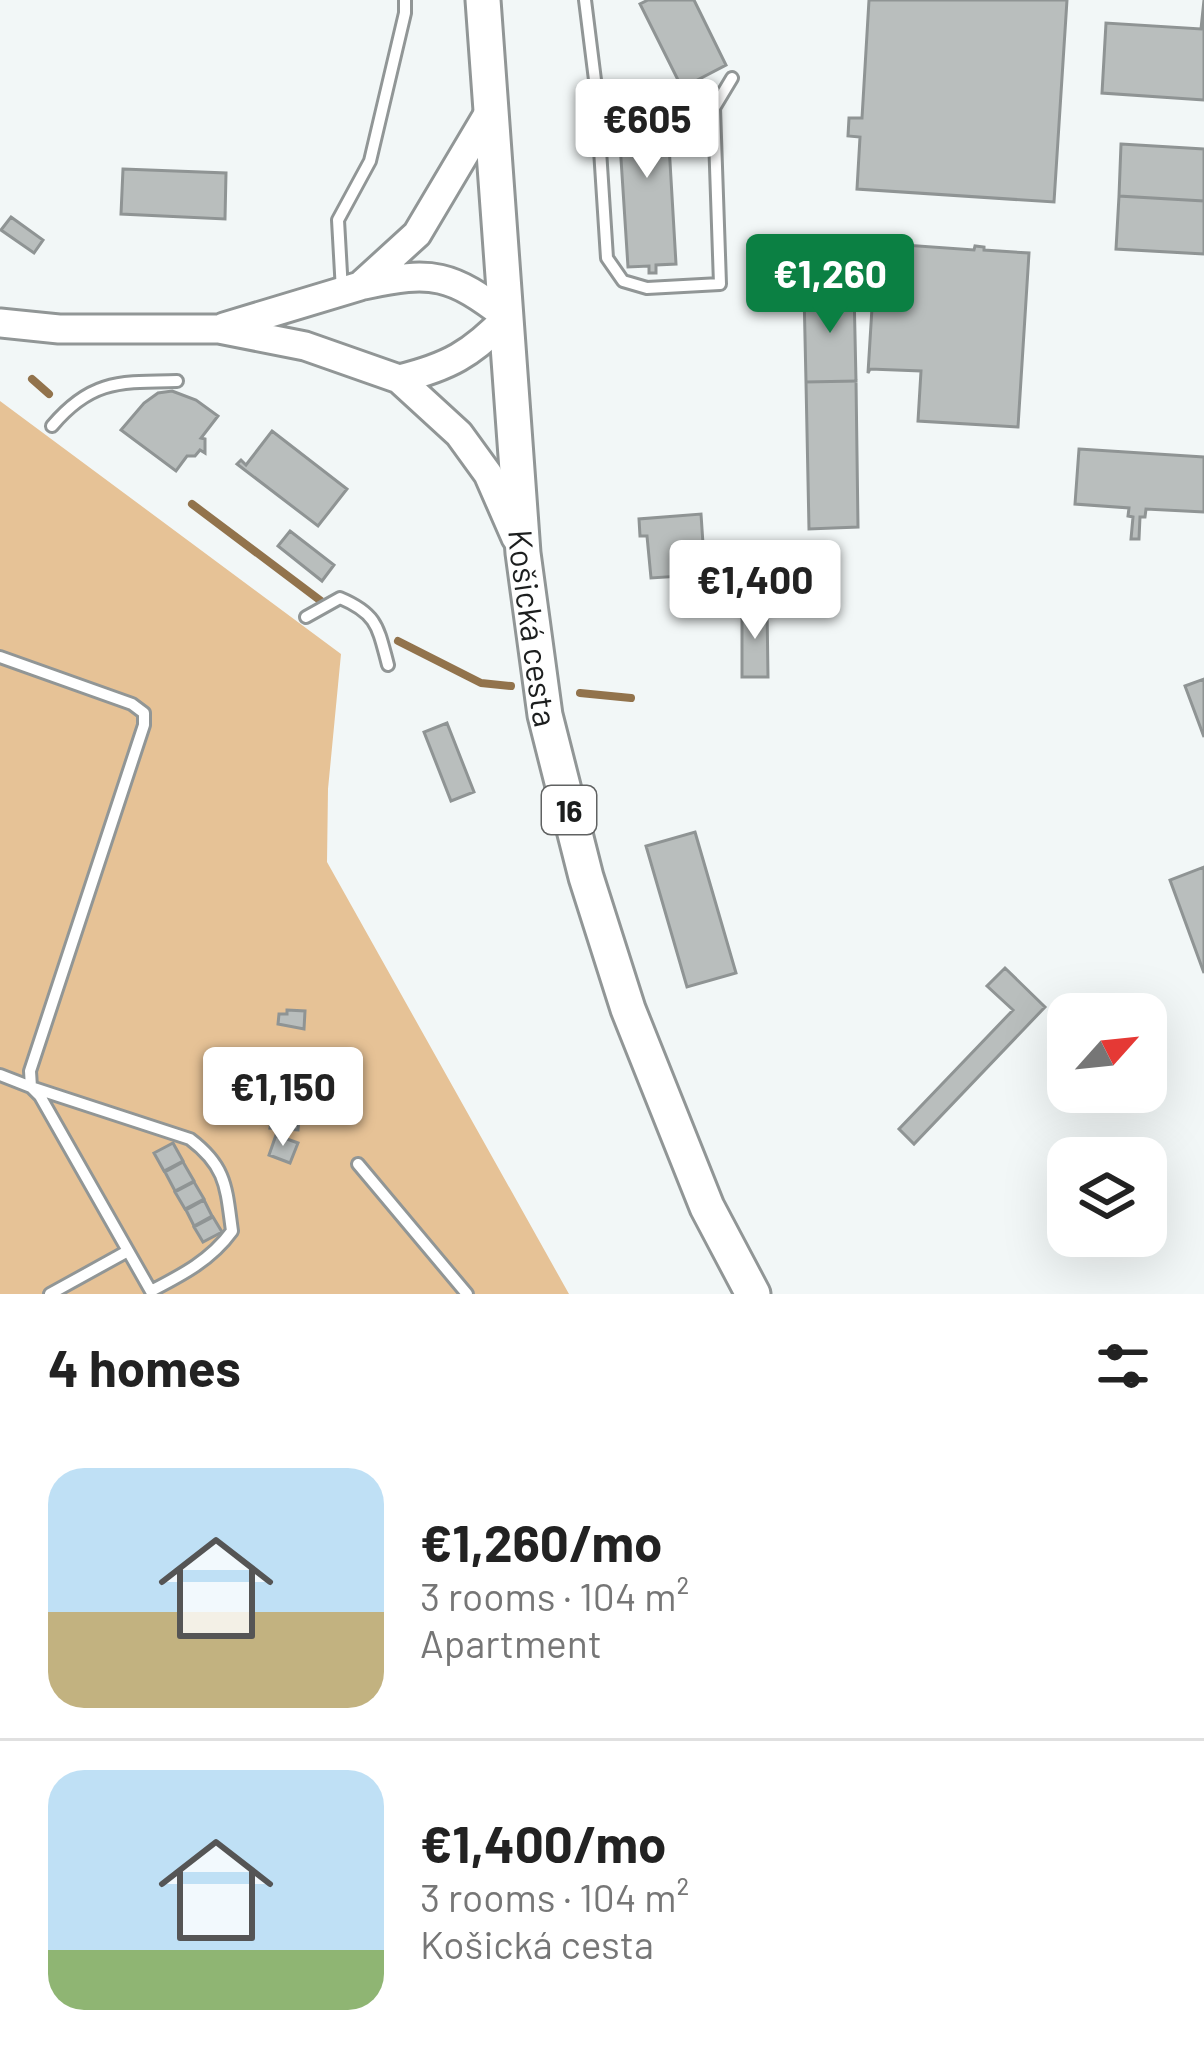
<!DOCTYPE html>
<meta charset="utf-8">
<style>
:root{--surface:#fff;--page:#f2f2f2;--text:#222;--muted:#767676;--line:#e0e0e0;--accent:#0b8043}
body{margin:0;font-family:Barlow,sans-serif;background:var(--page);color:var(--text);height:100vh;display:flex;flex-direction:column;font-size:45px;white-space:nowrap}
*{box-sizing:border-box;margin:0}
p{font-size:39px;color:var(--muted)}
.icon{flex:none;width:66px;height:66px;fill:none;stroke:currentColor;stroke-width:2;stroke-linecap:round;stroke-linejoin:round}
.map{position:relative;height:1294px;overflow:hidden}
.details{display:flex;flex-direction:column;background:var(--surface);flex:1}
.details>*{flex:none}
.needle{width:78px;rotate:63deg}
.tools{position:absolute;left:1047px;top:993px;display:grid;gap:24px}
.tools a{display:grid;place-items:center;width:120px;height:120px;border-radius:24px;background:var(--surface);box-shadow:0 12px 48px #0002;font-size:60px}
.price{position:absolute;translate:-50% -102px;padding:0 27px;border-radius:12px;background:#fff;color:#222;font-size:39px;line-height:78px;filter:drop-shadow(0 3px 6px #0008)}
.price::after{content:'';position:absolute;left:50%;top:72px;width:36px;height:27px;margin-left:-18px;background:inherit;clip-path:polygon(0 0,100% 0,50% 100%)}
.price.selected{background:var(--accent);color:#fff}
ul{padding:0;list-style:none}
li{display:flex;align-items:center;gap:36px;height:300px;padding:0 48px}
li+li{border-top:3px solid var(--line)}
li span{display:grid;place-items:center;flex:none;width:336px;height:240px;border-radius:36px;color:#555}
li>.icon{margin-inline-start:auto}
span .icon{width:144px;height:144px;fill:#fffc;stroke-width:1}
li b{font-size:51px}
h2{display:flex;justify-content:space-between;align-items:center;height:144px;padding:0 48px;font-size:51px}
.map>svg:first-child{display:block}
.green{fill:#e6c296}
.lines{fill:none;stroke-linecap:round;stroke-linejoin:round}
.stream{stroke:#92734c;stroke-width:8}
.building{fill:#b9bebd;stroke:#8f9494;stroke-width:3}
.service-casing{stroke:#919696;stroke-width:16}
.tertiary-casing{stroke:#919696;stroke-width:33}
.primary-casing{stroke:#919696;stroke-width:39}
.service{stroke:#fff;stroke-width:10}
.tertiary{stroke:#fff;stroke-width:27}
.primary{stroke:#fff;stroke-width:33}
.labels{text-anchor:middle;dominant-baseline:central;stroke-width:12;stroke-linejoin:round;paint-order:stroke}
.shield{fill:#fff;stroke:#606262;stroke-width:3}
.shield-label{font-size:30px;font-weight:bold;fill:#1c1e1e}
.street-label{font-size:33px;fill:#1c1e1e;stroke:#fff}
</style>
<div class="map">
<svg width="1204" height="1294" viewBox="0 0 1204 1294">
<rect width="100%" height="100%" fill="#f2f7f7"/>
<path class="green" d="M 0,401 L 341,654 L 328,789 L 327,862 L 569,1294 L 0,1294 Z"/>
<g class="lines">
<path class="stream" d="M 32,379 L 49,394
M 192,504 L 321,601
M 398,641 L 481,683 L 511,686
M 580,693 L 631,698"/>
</g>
<path class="building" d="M 648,0 L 694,0 L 726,65 L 682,88 L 640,4 Z
M 869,0 L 1067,0 L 1054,202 L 857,189 L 860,137 L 848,136 L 849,118 L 862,118 Z
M 1204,0 L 1204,100 L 1102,93 L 1106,23 L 1201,29 Z
M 666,94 L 676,264 L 656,265 L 656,273 L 649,273 L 649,266 L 628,267 L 617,97 Z
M 1121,144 L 1204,149 L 1204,201 L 1119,196 Z
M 123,169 L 226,173 L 225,219 L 121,214 Z
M 1119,196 L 1204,201 L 1204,254 L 1116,249 Z
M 11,217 L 43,240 L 34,253 L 1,230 Z
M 876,243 L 974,250 L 975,246 L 984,247 L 984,250 L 1029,253 L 1018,427 L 918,421 L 921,371 L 870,369 L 868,373 Z
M 854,290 L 856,381 L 806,382 L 804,292 Z
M 856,381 L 858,527 L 809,529 L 806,382 Z
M 172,391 L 196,400 L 218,416 L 201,438 L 205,439 L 205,453 L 200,450 L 195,456 L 187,456 L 176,471 L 121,430 L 144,403 L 158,393 Z
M 272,431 L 347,489 L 318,526 L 237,464 L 241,460 L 246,465 Z
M 1079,449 L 1204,457 L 1204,512 L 1146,509 L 1145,517 L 1140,517 L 1139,539 L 1131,539 L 1133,517 L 1128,516 L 1129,508 L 1075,504 Z
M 701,514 L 705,574 L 686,576 L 686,579 L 682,580 L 681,576 L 651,578 L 647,536 L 640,536 L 639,519 Z
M 290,531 L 334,565 L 322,581 L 278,546 Z
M 742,607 L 767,607 L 768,677 L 742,677 Z
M 1204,679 L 1204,737 L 1185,686 Z
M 447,723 L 474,792 L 451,801 L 424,732 Z
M 695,832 L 736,973 L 687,987 L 646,846 Z
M 1204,867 L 1204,973 L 1170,880 Z
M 1005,968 L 1045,1007 L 914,1144 L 899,1129 L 1013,1010 L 987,986 Z
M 287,1010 L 305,1011 L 304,1029 L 278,1024 L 279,1014 L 287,1014 Z
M 284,1056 L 294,1056 L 298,1068 L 291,1097 L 281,1097 L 275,1081 Z
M 271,1106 L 300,1107 L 298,1130 L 270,1128 L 271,1122 L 263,1121 L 264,1111 L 271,1112 Z
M 276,1135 L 298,1143 L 290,1163 L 269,1155 Z
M 173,1143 L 183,1161 L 164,1171 L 154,1153 Z
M 183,1162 L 194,1181 L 175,1191 L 165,1172 Z
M 194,1182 L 204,1199 L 185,1209 L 175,1192 Z
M 204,1200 L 212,1216 L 194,1226 L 186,1210 Z
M 213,1217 L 222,1232 L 203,1242 L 194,1227 Z"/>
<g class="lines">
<defs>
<path id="service" d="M 585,0 L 596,88 L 607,258 L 623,281 L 647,288 L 720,284 L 714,108 L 732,78
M 342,291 L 338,220 L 370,161 L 405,13 L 405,0
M 52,426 C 91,380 119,382 177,381
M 306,617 L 340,598 C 378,614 378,628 388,665
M 0,657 L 132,704 L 144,713 L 144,725 L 30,1071 L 31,1087 L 190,1139 C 227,1167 226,1188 232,1231 C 211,1260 182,1275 151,1291
M 0,1075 L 31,1087 L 40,1096 L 152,1293
M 358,1164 L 467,1294
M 50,1294 L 126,1252"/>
<path id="tertiary" d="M 364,285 C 433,270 451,274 507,317 C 472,354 448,367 399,379
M 0,323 L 59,329 L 219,329 L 305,346 L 399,379 L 459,434 L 488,474 L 516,538
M 224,327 L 360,286 L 417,234 L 490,111"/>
<g id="primary">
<path id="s1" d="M 483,0 L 523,553 L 545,715 L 586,877 L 628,1009 L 707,1207 L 753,1294"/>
</g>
</defs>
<use href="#service" class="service-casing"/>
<use href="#tertiary" class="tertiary-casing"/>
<use href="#primary" class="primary-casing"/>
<use href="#service" class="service"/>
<use href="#tertiary" class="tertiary"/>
<use href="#primary" class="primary"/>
</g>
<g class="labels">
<rect class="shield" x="542" y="786" width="54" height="48" rx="9"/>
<g class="shield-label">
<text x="569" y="810">16</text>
</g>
<g class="street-label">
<text stroke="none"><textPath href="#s1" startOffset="630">Košická cesta</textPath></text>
</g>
</g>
</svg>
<div class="tools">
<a><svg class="needle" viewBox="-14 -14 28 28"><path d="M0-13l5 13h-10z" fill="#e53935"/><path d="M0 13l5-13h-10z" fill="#767676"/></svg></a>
<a><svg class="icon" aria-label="layers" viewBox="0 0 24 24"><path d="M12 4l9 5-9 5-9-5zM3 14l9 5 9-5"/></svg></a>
</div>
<b class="price" style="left:647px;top:181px">€605</b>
<b class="price selected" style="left:830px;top:336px">€1,260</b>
<b class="price" style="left:755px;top:642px">€1,400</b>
<b class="price" style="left:283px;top:1149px">€1,150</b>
</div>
<section class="details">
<h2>4 homes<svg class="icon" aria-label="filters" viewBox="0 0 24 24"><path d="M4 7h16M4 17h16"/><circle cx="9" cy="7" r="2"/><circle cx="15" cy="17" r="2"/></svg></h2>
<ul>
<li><span style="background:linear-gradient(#bfe0f5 60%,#c2b280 0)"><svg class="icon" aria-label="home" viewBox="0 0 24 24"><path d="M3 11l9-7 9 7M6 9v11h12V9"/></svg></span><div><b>€1,260/mo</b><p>3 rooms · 104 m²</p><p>Apartment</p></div></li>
<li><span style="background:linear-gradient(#bfe0f5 75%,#8fb573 0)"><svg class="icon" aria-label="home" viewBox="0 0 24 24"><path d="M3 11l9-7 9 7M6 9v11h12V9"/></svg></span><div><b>€1,400/mo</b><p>3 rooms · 104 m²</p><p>Košická cesta</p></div></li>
</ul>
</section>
